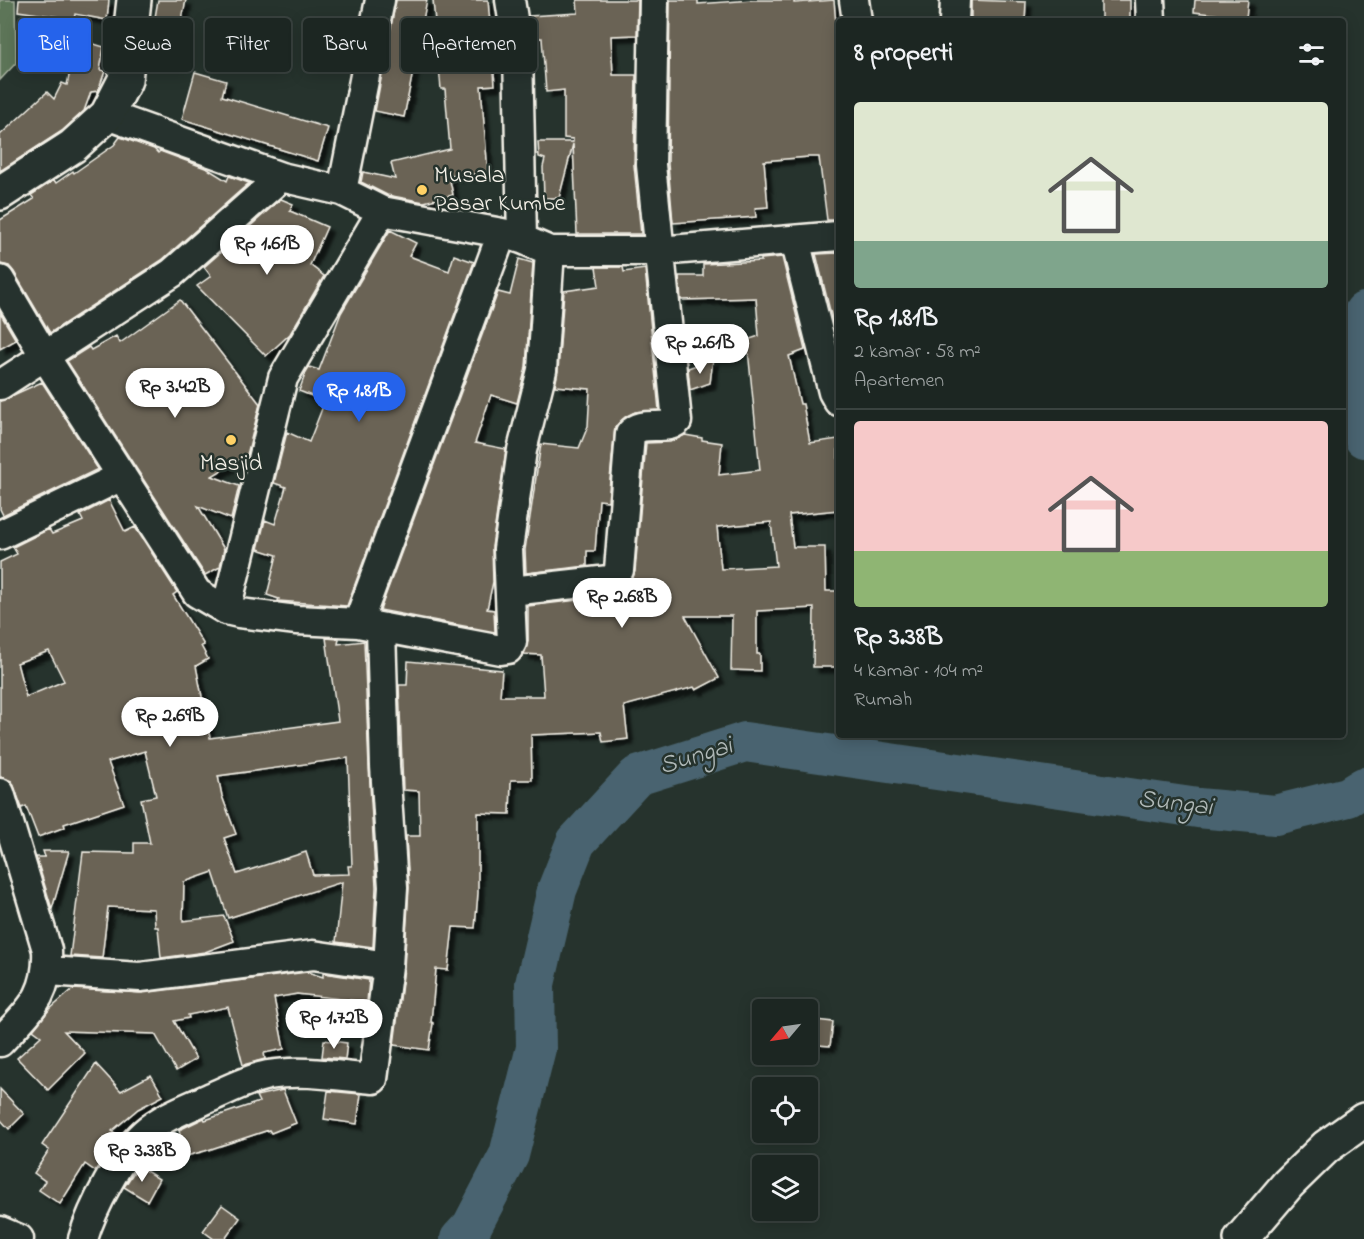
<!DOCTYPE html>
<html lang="id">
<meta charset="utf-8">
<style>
:root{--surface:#1c2622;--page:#252e2a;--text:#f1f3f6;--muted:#a0a5a5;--line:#3a4340;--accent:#2563eb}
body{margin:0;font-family:"Indie Flower",sans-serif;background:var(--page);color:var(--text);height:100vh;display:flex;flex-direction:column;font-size:22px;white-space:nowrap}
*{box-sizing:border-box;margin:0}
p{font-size:20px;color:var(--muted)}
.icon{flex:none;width:33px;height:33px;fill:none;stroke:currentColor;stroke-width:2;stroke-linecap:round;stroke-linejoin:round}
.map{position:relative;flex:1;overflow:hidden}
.sheet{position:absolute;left:836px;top:18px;width:510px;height:720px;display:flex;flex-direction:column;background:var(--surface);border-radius:6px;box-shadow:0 3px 15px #0003,0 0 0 2px var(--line)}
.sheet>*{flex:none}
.top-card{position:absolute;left:18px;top:18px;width:570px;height:54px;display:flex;gap:12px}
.needle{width:39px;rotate:241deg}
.buttons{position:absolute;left:752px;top:999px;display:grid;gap:12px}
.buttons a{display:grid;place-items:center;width:66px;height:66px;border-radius:6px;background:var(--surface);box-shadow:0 3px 15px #0003,0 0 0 2px var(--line);font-size:30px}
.price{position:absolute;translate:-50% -51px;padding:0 14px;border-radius:21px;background:#fff;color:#222;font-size:20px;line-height:39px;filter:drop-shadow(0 2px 3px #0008)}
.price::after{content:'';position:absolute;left:50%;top:36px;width:18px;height:14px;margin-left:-9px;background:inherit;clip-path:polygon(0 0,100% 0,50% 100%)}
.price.active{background:var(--accent);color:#fff}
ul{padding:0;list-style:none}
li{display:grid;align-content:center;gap:12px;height:318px;padding:0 18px}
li+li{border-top:2px solid var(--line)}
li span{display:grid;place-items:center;height:186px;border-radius:6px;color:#555}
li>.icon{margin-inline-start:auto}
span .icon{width:108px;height:108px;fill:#fffc;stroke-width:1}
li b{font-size:26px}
h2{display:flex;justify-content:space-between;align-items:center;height:72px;padding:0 18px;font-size:26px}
.tag{padding:0 21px;border-radius:6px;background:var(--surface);box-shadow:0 3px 15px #0003,0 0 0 2px var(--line);font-size:21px;line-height:54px}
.tag.active{background:var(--accent);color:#fff}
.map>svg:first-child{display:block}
.green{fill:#5d7458;stroke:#a8b2a0;stroke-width:1.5}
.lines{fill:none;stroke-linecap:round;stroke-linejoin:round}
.river{stroke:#4a646f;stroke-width:40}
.building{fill:#6b6354;stroke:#f4f1e8;stroke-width:1.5;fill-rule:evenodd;filter:url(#shadow)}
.minor-casing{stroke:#f4f1e8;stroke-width:33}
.highway-casing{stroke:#f4f1e8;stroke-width:38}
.minor{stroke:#26332d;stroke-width:28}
.highway{stroke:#26332d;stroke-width:33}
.poi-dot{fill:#ffd166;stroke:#26332d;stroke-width:2}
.labels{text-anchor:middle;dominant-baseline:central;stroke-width:5;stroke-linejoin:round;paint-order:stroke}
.poi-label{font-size:24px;fill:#f4f1e8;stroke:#26332d;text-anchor:start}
.water-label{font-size:26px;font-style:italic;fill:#b0b9b8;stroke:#26332d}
</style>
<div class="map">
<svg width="1364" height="1239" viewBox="0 0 1364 1239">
<defs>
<filter id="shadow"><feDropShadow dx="5.5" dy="5.5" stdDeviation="1.5" flood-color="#0009"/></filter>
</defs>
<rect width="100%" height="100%" fill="#26332d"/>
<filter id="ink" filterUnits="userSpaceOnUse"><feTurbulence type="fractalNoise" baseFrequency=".0167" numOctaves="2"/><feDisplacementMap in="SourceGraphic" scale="12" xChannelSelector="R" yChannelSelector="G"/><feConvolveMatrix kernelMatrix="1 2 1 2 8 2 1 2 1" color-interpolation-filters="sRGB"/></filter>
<g filter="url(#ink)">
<path class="green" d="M 0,0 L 15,0 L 16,63 L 0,80 Z"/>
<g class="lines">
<path class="river" d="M 1364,312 L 1356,388 L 1364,438
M 460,1239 L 472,1226 L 509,1155 L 536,1048 L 535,984 L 557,890 L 576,842 L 637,776 L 745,742 L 1198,808 L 1275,815 L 1348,797 L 1364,787"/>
</g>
<path class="building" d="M 19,0 L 109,0 L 107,20 L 75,14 L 74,19 L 18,11 Z
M 158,0 L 186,0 L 179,34 L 153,29 Z
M 396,0 L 427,0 L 404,117 L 375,111 Z
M 433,0 L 488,0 L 495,85 L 481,86 L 488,173 L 449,176 L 453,195 L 424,202 L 387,195 L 361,182 L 363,172 L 395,179 L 391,163 L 450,149 L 445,89 L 441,89 Z
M 577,0 L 638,0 L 637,35 L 611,36 L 613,75 L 636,75 L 634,165 L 641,234 L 577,234 L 573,144 L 559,198 L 544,198 L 543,167 L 545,159 L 539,157 L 538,142 L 573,142 L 573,139 L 564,138 L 564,90 L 546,92 L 542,38 L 533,38 L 529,16 L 578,13 Z
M 670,0 L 698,0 L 698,4 L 753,0 L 794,0 L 794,3 L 834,0 L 838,50 L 838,220 L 827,220 L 819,157 L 808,157 L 764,161 L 768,207 L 755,208 L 756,217 L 673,223 L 668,164 Z
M 971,0 L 1026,2 L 1025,21 L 971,21 Z
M 1101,0 L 1130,0 L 1130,21 L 1101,21 Z
M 1195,0 L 1248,0 L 1246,18 L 1194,12 Z
M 77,39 L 104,47 L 100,70 L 105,71 L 98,91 L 91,92 L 84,111 L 62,131 L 0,171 L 0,135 L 47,92 L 54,99 L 62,83 L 67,85 Z
M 195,72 L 226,81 L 222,96 L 328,128 L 318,161 L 182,119 Z
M 120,137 L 154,149 L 158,153 L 160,151 L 208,169 L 227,181 L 229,176 L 249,183 L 162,260 L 50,333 L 14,272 L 9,266 L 0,264 L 0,220 L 34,199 L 31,195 L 54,180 L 56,183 L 73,171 L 74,173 L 114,145 Z
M 281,199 L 293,204 L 290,211 L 327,227 L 310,265 L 324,276 L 290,334 L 266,356 L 197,286 L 211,276 L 204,267 Z
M 390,230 L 416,243 L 409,256 L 449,271 L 454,255 L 474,262 L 347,606 L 278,601 L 279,599 L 267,595 L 277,555 L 258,549 L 265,520 L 275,524 L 286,487 L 274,483 L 287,432 L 309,442 L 325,401 L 299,391 L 306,372 L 309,367 L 319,370 L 341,313 Z
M 838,253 L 838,338 L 837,339 L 816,254 Z
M 782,257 L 805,350 L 789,356 L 800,404 L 803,404 L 810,443 L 838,439 L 838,510 L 789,515 L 793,547 L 825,547 L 826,591 L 838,591 L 838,667 L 813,667 L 814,608 L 757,611 L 757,654 L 760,654 L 760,671 L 731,670 L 732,616 L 685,616 L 719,678 L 696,690 L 694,687 L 624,706 L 628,739 L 603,742 L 601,732 L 531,735 L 532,780 L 511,780 L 510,814 L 478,813 L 478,893 L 475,928 L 453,927 L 448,970 L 436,969 L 431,1022 L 433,1023 L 429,1050 L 394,1045 L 404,968 L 409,888 L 406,836 L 420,836 L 419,791 L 403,790 L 399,685 L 407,685 L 408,661 L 502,670 L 500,696 L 544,696 L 541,655 L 524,654 L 528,641 L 528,606 L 611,596 L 626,588 L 631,588 L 631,582 L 635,571 L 646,443 L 670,442 L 685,435 L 702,438 L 702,440 L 722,443 L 719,475 L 760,470 L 747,340 L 759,336 L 756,298 L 681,300 L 679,276 L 703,276 L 703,264 L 761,261 L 761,259 ZM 771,522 L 776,566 L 721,569 L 717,527 Z
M 519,259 L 533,263 L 526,367 L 517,403 L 491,395 L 475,443 L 506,449 L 492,547 L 493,582 L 487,609 L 494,610 L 495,632 L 380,610 L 498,292 L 510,295 Z
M 596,267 L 623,267 L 624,272 L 645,269 L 659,410 L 635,412 L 625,417 L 615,427 L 608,501 L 599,500 L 595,551 L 587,551 L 587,566 L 526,573 L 525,550 L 541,444 L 579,448 L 588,426 L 590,389 L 555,386 L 558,371 L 564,291 L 599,286 Z
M 180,300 L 260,404 L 247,455 L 212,476 L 239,486 L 231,519 L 198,506 L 224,549 L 220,567 L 205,575 L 67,361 L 89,347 L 91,350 L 116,336 L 120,343 Z
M 0,313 L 16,340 L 0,349 Z
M 713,359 L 710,383 L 690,390 L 688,368 Z
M 42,382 L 98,469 L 3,515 L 0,509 L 0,401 Z
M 109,500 L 125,532 L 135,527 L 177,592 L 173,595 L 204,645 L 201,646 L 208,659 L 196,666 L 210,738 L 338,721 L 326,638 L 339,639 L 338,644 L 364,641 L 369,767 L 376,887 L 373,947 L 336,942 L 342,882 L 228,918 L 213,872 L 184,882 L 183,921 L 224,916 L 234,941 L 205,952 L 161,958 L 158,927 L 155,927 L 154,909 L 108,907 L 102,958 L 70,956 L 83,852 L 134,853 L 134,843 L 150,843 L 141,799 L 156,796 L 145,751 L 108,762 L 124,804 L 64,824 L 65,827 L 38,837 L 26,806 L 22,808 L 12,781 L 0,777 L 0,562 L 17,554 L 13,547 L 49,529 L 52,534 L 83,521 L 80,515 ZM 49,651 L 64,681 L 26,697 L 17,663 ZM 348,758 L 352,866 L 348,866 L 349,874 L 313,875 L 306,852 L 237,874 L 224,838 L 236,834 L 222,796 L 218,776 Z
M 43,851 L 69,851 L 52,909 L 36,857 L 45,857 Z
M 307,972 L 323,977 L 323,973 L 369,980 L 367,1002 L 297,994 L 274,998 L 284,1049 L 264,1053 L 265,1059 L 243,1065 L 228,1007 L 188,1015 L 189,1018 L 174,1021 L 196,1059 L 176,1071 L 155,1034 L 64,1031 L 85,1053 L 48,1090 L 17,1058 L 41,1036 L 33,1030 L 49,1010 L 73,989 L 142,993 Z
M 807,1019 L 833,1022 L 830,1046 L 807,1044 Z
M 324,1040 L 347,1043 L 345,1059 L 322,1057 Z
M 96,1064 L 121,1091 L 151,1075 L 163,1096 L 138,1109 L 112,1131 L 119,1136 L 95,1171 L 85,1164 L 60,1204 L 39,1190 L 45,1181 L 34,1173 L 49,1150 L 42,1145 Z
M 0,1089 L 24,1114 L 9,1129 L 0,1119 Z
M 283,1090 L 296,1123 L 271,1133 L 269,1130 L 205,1151 L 186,1156 L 179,1130 L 204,1118 L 205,1120 L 259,1102 L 256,1096 Z
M 328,1091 L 361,1094 L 357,1124 L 324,1119 Z
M 138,1166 L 159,1179 L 147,1201 L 124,1187 Z
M 222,1205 L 240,1218 L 225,1239 L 214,1239 L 203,1231 Z"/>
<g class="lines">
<defs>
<path id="minor" d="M 854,0 L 857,21
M 1150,0 L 1151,21
M 954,21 L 955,0
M 107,115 L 281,177 L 342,191 L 382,211 L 502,233 L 522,239 L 518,51 L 510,0
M 342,191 L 380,0
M 795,240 L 833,392 L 838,401
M 550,251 L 659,251 L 838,236
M 0,280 L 44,355 L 197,593 L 226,610 L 239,613 L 297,620 L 358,623 L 501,650 L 508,649 L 512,642 L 508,549 L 522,450 L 542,370 L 550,251 L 522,239
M 0,385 L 172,273 L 281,177
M 0,535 L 122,476
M 511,591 L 609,580 L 615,577 L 619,570 L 630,434 C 643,419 664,432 677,421 L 651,165 L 654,0
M 226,610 L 283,378 L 382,211
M 358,623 L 502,233
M 0,793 L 47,950 C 49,997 29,1010 0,1042
M 48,971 L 140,977 L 313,955 L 388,966
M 0,1231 L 19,1239
M 83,1239 C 92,1208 120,1155 144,1133 C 162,1117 187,1108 209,1098 C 227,1090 248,1079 268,1075 C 303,1069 339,1076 373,1079 L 388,966 L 393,887 L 385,766 L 381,629"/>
<path id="highway" d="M 0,193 L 73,146 L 107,115 L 125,80 L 134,0
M 1241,1239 L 1288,1184 L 1326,1147 L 1364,1120"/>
</defs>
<use href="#minor" class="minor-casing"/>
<use href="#highway" class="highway-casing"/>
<use href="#minor" class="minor"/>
<use href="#highway" class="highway"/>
</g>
</g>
<g class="poi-dot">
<circle cx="422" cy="190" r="6"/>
<circle cx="231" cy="440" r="6"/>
</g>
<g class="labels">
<g class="poi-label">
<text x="434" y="176">Musala<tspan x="434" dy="28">Pasar Kumbe</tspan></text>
<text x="231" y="464" text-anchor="middle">Masjid</text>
</g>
<g class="water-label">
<text transform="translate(696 757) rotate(-17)">Sungai</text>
<text transform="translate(1175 804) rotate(7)">Sungai</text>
</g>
</g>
</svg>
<div class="buttons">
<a><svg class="needle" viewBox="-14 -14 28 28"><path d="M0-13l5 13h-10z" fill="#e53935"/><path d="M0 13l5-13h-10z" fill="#a0a5a5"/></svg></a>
<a><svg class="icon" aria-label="locate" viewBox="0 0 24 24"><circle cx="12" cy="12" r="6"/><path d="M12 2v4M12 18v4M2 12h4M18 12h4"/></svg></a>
<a><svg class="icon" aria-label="layers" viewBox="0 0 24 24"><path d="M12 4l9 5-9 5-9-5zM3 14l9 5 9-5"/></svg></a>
</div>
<b class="price" style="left:267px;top:276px">Rp 1.61B</b>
<b class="price" style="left:700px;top:375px">Rp 2.61B</b>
<b class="price" style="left:175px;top:419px">Rp 3.42B</b>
<b class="price active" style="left:359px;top:423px">Rp 1.81B</b>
<b class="price" style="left:622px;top:629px">Rp 2.68B</b>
<b class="price" style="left:170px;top:748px">Rp 2.69B</b>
<b class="price" style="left:334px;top:1050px">Rp 1.72B</b>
<b class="price" style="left:142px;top:1183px">Rp 3.38B</b>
<div class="top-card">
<a class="tag active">Beli</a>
<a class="tag">Sewa</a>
<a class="tag">Filter</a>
<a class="tag">Baru</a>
<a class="tag">Apartemen</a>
</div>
<section class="sheet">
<h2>8 properti<svg class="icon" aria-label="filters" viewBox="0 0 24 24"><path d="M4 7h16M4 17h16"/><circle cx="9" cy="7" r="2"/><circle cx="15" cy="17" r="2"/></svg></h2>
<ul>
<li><span style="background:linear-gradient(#dfe7d0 75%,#7fa58c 0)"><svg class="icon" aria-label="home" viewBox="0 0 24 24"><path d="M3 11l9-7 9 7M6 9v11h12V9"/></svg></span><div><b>Rp 1.81B</b><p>2 kamar · 58 m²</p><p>Apartemen</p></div></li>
<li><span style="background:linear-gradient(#f6c9c9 70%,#8fb573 0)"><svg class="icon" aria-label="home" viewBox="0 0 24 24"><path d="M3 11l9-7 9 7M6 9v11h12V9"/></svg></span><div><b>Rp 3.38B</b><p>4 kamar · 104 m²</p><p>Rumah</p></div></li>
</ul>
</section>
</div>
